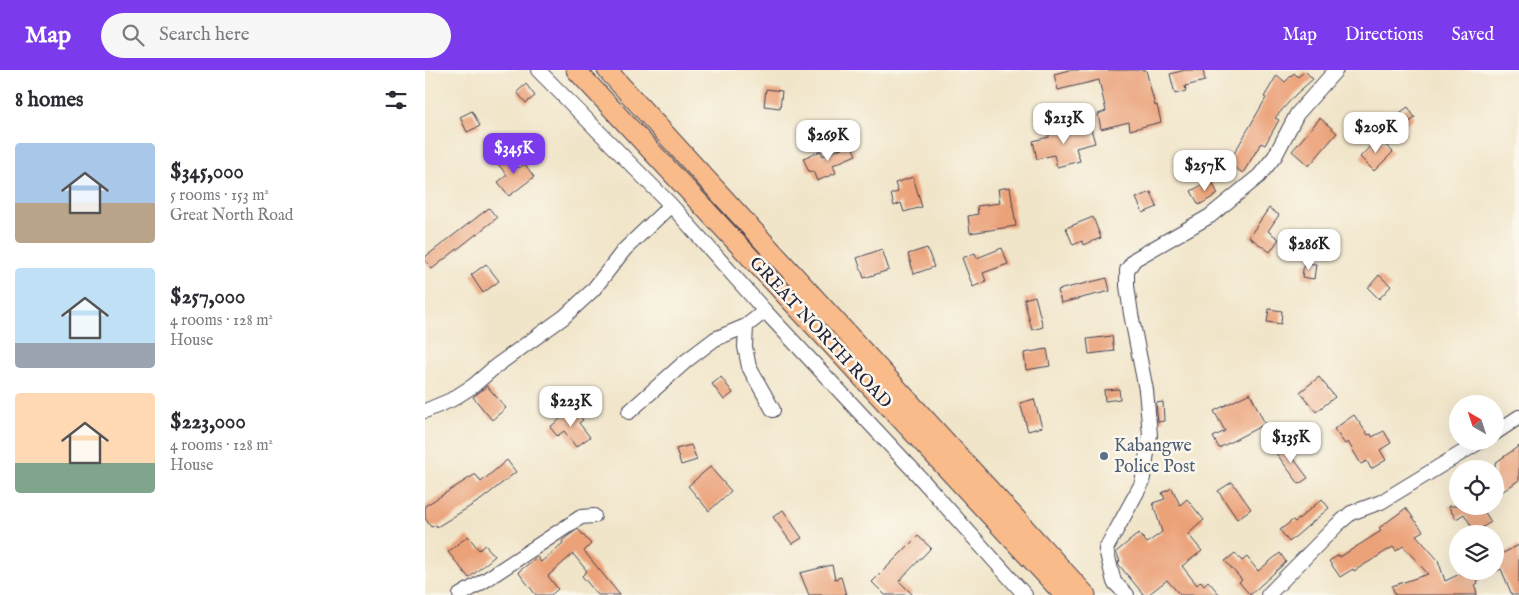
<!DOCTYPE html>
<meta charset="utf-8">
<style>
:root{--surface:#fff;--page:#f7f7f7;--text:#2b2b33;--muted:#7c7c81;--accent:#7c3aed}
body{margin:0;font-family:"IM FELL English",serif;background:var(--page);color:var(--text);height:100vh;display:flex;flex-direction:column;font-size:19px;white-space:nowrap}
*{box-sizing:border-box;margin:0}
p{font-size:16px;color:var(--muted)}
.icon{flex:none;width:28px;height:28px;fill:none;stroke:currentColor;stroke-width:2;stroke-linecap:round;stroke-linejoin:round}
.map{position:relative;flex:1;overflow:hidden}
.panel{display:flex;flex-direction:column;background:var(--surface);width:425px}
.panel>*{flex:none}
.needle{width:32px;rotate:321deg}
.tools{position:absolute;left:1024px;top:325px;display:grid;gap:10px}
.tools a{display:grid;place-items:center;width:55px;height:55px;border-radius:50%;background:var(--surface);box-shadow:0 5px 20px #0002;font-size:25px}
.price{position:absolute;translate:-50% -42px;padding:0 11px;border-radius:10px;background:#fff;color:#222;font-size:16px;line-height:32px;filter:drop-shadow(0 1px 2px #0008)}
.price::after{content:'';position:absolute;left:50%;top:30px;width:15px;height:11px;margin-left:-8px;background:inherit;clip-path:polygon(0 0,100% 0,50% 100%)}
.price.current{background:var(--accent);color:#fff}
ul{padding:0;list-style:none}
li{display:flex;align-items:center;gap:15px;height:125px;padding:0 15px}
li span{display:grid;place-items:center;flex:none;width:140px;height:100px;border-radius:5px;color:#555}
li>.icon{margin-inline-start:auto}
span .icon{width:60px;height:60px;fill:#fffc;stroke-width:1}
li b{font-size:21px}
h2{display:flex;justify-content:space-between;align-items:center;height:60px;padding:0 15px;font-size:21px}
header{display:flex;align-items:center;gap:30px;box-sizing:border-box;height:70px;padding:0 25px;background:var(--accent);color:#fff}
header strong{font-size:24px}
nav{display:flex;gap:28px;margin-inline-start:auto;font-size:18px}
.search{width:350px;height:45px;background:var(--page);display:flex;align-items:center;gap:12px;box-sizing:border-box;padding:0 18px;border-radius:28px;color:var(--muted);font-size:19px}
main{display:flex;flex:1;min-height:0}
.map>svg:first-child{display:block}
.building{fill:#eba279}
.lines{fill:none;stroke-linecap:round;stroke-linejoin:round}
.minor-casing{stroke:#413f50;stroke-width:16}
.major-casing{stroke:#413f50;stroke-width:21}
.minor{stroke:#fff;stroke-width:14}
.major{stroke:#fabb8b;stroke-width:19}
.service-dot{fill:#5c6f8a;stroke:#fbf7ec;stroke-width:2}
.labels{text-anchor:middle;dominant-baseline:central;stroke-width:5;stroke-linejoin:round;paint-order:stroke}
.street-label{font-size:18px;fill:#22223b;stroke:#fbf7ec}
.service-label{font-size:18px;fill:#4e5e75;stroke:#fbf7ec;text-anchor:start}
</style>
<header>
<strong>Map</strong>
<div class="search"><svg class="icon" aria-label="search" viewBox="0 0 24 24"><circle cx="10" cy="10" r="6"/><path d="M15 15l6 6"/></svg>Search here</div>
<nav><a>Map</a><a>Directions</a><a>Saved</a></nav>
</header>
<main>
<section class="panel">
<h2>8 homes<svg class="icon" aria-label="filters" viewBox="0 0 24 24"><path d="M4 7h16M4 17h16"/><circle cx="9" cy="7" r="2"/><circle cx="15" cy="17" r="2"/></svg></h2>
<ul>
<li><span style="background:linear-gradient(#a9c7e8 60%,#b9a48a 0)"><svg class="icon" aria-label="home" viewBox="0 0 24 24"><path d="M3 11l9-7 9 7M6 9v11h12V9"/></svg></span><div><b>$345,000</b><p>5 rooms · 153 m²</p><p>Great North Road</p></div></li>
<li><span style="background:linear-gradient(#bfe0f5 75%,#9aa5b1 0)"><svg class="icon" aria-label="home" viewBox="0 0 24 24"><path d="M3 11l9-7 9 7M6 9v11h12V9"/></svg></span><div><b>$257,000</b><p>4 rooms · 128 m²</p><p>House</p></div></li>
<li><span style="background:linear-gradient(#ffd9b3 70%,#7fa58c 0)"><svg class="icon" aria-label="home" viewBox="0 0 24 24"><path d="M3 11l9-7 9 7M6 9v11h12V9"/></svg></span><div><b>$223,000</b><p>4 rooms · 128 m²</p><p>House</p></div></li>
</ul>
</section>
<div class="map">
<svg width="1094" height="525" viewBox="0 0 1094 525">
<rect width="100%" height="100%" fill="#fbf7ec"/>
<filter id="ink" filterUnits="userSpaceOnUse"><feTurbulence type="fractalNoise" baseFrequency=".02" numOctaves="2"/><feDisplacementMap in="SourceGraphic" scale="10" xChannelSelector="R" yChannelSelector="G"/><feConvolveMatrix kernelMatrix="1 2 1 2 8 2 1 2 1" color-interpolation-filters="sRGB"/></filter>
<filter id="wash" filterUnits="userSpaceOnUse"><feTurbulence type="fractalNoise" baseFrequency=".0096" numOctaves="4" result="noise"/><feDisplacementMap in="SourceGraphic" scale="20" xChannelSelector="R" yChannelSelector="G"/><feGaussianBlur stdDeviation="1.12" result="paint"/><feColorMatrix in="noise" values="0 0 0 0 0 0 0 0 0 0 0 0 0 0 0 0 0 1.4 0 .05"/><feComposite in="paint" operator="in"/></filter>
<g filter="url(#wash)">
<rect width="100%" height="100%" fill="#f1e5c9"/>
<g id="blocks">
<path class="building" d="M 644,0 L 721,0 L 730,36 L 732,35 L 736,52 L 705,60 L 704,52 L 676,59 L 673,44 L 681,41 L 674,10 L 633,20 L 629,4 Z
M 760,0 L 778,0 L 780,11 L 760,16 L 761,21 L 750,24 L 745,4 Z
M 880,1 L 888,9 L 871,24 L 850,48 L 854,50 L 840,75 L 836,73 L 818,103 L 803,94 L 841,28 L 839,27 L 852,5 L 860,12 L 869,3 L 873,7 Z
M 101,14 L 110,26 L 101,33 L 92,22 Z
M 341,19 L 357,21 L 355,38 L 339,36 Z
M 983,37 L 990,48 L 980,55 L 973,44 Z
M 47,41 L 55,56 L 42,62 L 35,47 Z
M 895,48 L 912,63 L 884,96 L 867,81 Z
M 665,55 L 670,73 L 651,78 L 655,91 L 632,97 L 629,85 L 612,89 L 608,71 L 624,67 L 624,64 L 652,57 L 652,59 Z
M 953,68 L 968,82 L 949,101 L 935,87 Z
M 426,74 L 431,85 L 408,95 L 411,103 L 392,111 L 388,101 L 384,102 L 378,88 L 396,81 L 398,86 Z
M 84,84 L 94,98 L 100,94 L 109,107 L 84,126 L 73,112 L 82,105 L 72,93 Z
M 488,107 L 497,137 L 479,142 L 476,133 L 469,136 L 466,124 L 473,122 L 470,113 Z
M 786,110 L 793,124 L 774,135 L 766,121 Z
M 585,117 L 591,156 L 545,163 L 543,146 L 553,144 L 552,136 L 575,133 L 573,119 Z
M 726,122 L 732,137 L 718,143 L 711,128 Z
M 64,138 L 72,148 L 7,199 L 0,190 L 0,187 Z
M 844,138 L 854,145 L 843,161 L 854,169 L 845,182 L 824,167 Z
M 668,147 L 676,168 L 658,175 L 657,171 L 648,175 L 641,158 Z
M 502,178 L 509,197 L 489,204 L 483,184 Z
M 577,178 L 583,194 L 558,203 L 561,211 L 548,217 L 537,188 L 550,183 L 552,188 Z
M 457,179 L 464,200 L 439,208 L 432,188 Z
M 879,193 L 891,194 L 889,209 L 877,207 Z
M 61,194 L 74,211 L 58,223 L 46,205 Z
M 954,205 L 966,216 L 954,229 L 943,218 Z
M 682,208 L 685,221 L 636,233 L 633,220 Z
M 610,226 L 618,257 L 607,260 L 599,229 Z
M 844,239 L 857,241 L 856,254 L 842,252 Z
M 687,266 L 689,281 L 664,284 L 662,269 Z
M 622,279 L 625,296 L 601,300 L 599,283 Z
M 296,307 L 308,323 L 299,330 L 287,314 Z
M 894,307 L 910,327 L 891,342 L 875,322 Z
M 62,316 L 81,338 L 67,350 L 48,327 Z
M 694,319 L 695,329 L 680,331 L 679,320 Z
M 825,323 L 840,354 L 794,378 L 788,367 L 800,361 L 789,341 Z
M 609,329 L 617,357 L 603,361 L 595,333 Z
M 738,332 L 739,351 L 733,352 L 731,333 Z
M 149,338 L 158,350 L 154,353 L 165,367 L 151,377 L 139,361 L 132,366 L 125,357 Z
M 929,345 L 943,365 L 946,364 L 947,367 L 959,361 L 966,373 L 955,380 L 961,390 L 946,399 L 942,391 L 936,394 L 923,372 L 920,374 L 909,359 Z
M 857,373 L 883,408 L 874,414 L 848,379 Z
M 266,375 L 272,390 L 256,395 L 251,379 Z
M 1094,376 L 1094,410 L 1077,422 L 1070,412 L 1070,393 Z
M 82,390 L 91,402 L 57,429 L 12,457 L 11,455 L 6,457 L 0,448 L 0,436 L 49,405 L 51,405 L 56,412 Z
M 285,397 L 306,421 L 284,441 L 263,416 Z
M 807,412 L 826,439 L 812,449 L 793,421 Z
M 747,418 L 755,435 L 762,429 L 779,450 L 763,464 L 777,481 L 757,496 L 772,515 L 776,511 L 779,515 L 783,511 L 795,525 L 755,525 L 742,510 L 723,525 L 719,525 L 694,495 L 693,492 L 695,491 L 691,482 L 714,463 L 722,473 L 737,462 L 728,433 L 740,429 L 737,423 Z
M 897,429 L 904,438 L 864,472 L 855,460 L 868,450 L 870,452 Z
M 1023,436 L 1056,436 L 1066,452 L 1050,462 L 1039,444 L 1031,449 Z
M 981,438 L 998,461 L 991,465 L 1013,490 L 1020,511 L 1041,501 L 1070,501 L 1070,487 L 1094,475 L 1094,525 L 1087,525 L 1076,499 L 1052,511 L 1053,513 L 1050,515 L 1052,525 L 970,525 L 967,516 L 1003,504 L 978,476 L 971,481 L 968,477 L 929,501 L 928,499 L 915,507 L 904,491 L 914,485 L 915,487 L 956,461 L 954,458 Z
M 358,440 L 377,468 L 367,474 L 348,447 Z
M 153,459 L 166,474 L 159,481 L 195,525 L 173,525 L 157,506 L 162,501 L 148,484 L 123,506 L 133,519 L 126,525 L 111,525 L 93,502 L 112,487 L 116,492 L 138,473 L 137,471 L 143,466 Z
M 43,466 L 54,480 L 60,475 L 70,486 L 44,508 L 23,482 Z
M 493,466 L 506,478 L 474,511 L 488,525 L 460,525 L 447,512 Z
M 810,483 L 817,491 L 822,487 L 833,501 L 855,483 L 861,492 L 825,525 L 814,512 L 817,510 L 800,491 Z
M 407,495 L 410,509 L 416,507 L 421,525 L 384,525 L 375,503 Z"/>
</g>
</g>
<g filter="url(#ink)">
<use href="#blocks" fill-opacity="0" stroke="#413f50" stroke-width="1"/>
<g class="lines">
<defs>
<path id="minor" d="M 113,0 L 246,135 L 340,241 L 491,403 L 600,525
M 340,241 L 321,256 L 320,277 L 324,297 L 348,340
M 0,341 L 26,330 L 48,316 L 71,296 L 139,247 L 168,220 L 199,180 L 246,135
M 204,342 L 261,291 L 290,269 L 321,256
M 1070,363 L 1094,347
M 35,525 L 59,511 L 156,447 L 169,446
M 702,525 L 689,512 L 681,479 L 717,413 L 725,365 L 721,320 L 706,244 L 702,216 L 702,200 L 710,189 L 785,146 L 834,106 L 850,86 L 872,44 L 911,0
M 843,525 L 912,455 L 926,443 L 956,432 L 1056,371"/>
<path id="major" d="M 151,0 L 639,525
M 182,0 L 661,525"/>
</defs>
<use href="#minor" class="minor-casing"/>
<use href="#major" class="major-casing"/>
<use href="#minor" class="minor"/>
<use href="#major" class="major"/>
</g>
</g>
<circle class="service-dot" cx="679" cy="386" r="5"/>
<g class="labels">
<g class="street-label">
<text transform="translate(395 263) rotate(47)">GREAT NORTH ROAD</text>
</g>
<g class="service-label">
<text x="689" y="376">Kabangwe<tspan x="689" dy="21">Police Post</tspan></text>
</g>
</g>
</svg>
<div class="tools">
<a><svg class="needle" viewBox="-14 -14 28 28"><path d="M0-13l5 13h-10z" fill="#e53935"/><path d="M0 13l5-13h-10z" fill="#7c7c81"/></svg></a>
<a><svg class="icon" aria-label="locate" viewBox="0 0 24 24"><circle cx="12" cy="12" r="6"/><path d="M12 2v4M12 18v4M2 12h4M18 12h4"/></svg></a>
<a><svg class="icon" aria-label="layers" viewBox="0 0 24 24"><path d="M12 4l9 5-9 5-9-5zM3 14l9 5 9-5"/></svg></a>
</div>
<b class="price" style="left:639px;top:75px">$213K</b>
<b class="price" style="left:951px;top:84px">$209K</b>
<b class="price" style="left:403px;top:92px">$269K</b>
<b class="price current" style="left:89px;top:105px">$345K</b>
<b class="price" style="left:780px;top:122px">$257K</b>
<b class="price" style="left:884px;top:201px">$286K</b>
<b class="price" style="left:146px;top:358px">$223K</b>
<b class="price" style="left:866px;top:394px">$135K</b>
</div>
</main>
